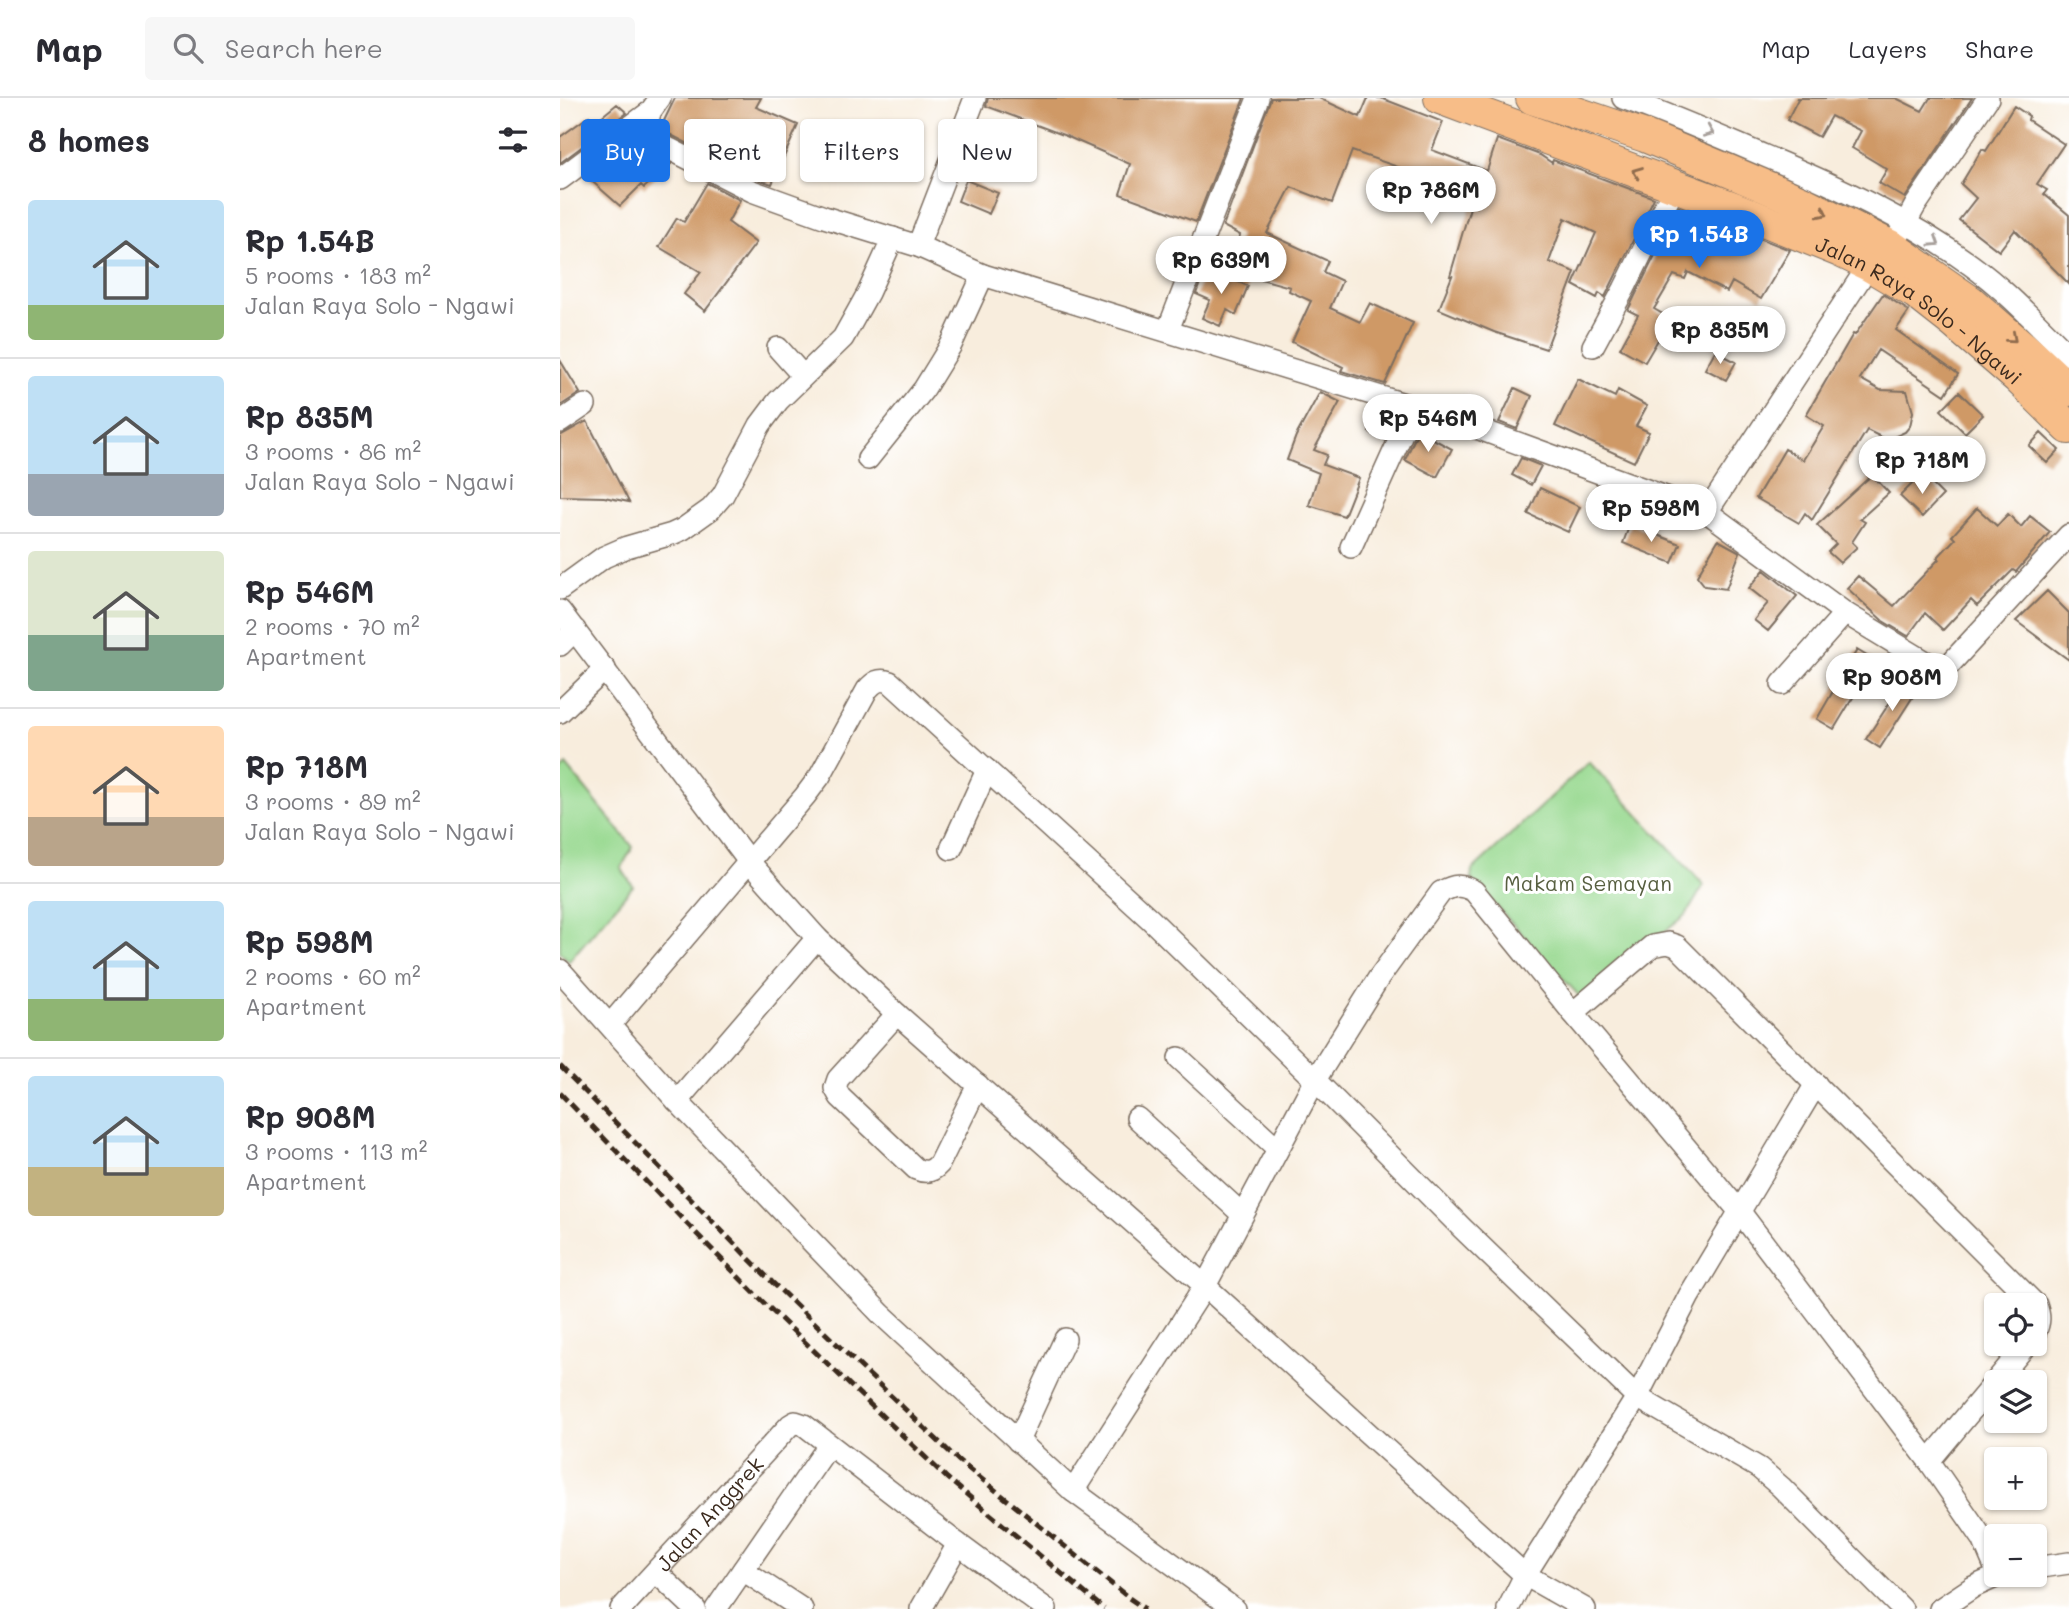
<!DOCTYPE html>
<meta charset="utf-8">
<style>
:root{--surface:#fff;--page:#f7f7f7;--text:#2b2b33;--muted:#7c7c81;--line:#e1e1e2;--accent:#1a73e8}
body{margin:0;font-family:Mali,sans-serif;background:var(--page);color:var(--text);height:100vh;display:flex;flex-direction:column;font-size:26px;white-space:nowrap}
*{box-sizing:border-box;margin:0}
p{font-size:23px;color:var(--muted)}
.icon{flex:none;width:38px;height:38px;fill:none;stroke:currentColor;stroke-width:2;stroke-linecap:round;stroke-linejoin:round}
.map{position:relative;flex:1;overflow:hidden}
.panel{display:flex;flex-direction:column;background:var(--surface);width:560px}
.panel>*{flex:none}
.banner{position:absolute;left:21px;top:21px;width:665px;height:63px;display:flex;gap:14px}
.tools{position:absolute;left:1424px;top:1195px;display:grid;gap:14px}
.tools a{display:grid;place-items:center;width:63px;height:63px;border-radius:7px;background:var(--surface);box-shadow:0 2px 5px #0004;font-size:35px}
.price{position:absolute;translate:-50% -60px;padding:0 16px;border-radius:24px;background:#fff;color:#222;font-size:23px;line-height:46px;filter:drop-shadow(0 2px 4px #0008)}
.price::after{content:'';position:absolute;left:50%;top:42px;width:21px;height:16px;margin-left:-10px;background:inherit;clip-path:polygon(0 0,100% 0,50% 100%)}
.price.current{background:var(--accent);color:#fff}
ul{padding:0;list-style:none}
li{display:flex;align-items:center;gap:21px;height:175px;padding:0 28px}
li+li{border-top:2px solid var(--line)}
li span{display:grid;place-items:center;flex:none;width:196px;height:140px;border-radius:7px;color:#555}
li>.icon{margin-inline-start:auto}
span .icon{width:84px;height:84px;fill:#fffc;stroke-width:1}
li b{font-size:30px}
h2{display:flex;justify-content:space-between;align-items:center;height:84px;padding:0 28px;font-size:30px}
.tag{padding:0 24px;border-radius:7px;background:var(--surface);box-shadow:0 2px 5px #0004;font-size:24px;line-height:63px}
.tag.current{background:var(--accent);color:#fff}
header{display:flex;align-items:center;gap:42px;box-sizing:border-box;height:98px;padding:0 35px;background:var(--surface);border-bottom:2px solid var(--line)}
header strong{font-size:33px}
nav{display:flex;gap:38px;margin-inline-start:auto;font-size:24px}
.search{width:490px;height:63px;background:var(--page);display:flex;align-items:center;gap:18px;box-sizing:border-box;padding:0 24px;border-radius:7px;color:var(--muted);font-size:26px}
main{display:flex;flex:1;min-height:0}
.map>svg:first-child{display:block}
.green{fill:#98d990;stroke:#6a8257;stroke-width:2}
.building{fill:#cf9966}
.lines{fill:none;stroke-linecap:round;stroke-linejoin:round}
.minor-casing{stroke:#7d6e61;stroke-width:24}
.highway-casing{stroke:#7d6e61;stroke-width:34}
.minor{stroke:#fff;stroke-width:21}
.highway{stroke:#f7bd88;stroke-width:32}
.rail{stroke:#3b2a1e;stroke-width:5;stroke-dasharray:10 5;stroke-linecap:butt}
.oneway{stroke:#a79f9a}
.oneway2{stroke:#906c4e}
.labels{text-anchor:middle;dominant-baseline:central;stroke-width:6;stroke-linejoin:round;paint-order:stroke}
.street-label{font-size:21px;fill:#3b2a1e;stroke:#fff}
.park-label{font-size:21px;fill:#575f40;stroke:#fff}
</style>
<header>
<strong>Map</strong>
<div class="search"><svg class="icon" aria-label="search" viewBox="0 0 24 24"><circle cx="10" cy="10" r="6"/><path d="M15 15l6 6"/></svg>Search here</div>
<nav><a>Map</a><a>Layers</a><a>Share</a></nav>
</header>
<main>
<section class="panel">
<h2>8 homes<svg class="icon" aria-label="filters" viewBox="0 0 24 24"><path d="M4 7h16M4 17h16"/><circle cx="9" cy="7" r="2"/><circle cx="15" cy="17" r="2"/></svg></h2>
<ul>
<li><span style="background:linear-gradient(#bfe0f5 75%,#8fb573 0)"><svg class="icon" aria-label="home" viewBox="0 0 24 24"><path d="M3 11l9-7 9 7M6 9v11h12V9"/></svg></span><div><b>Rp 1.54B</b><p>5 rooms · 183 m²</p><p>Jalan Raya Solo - Ngawi</p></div></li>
<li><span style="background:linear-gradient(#bfe0f5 70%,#9aa5b1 0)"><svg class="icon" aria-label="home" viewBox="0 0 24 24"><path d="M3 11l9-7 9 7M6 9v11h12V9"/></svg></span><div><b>Rp 835M</b><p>3 rooms · 86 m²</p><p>Jalan Raya Solo - Ngawi</p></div></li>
<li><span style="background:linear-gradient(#dfe7d0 60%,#7fa58c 0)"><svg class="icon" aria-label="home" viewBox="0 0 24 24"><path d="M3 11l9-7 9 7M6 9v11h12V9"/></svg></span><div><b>Rp 546M</b><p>2 rooms · 70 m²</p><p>Apartment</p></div></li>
<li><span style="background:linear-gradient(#ffd9b3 65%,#b9a48a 0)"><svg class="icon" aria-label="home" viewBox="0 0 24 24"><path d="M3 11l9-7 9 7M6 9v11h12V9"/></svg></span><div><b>Rp 718M</b><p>3 rooms · 89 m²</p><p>Jalan Raya Solo - Ngawi</p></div></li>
<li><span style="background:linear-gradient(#bfe0f5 70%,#8fb573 0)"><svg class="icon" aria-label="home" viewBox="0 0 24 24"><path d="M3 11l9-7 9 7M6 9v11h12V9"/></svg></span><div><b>Rp 598M</b><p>2 rooms · 60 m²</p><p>Apartment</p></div></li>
<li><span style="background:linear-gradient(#bfe0f5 65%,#c2b280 0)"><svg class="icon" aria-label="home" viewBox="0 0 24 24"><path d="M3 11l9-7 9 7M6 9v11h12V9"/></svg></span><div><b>Rp 908M</b><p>3 rooms · 113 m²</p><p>Apartment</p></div></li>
</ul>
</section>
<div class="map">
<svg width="1509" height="1511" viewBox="0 0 1509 1511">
<rect width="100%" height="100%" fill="#fff"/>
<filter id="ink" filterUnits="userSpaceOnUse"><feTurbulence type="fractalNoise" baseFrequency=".0143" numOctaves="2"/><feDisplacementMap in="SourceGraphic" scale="14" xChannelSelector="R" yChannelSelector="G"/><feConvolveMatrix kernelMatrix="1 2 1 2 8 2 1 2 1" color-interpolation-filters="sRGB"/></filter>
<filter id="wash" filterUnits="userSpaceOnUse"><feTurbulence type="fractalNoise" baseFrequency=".00686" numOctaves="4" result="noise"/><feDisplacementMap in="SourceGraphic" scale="28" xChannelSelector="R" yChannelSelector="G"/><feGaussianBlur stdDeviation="1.57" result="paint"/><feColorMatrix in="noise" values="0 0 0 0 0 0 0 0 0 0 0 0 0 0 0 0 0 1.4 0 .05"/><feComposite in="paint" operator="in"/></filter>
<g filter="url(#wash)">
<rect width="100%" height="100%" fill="#f8eddd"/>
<path class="green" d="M 1029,664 L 1144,787 L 1126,817 L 1021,900 L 923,794 L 911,781 L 912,772 Z
M 6,667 L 73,749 L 61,770 L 73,788 L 9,863 L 0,854 L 0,674 Z"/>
<g id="blocks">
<path class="building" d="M 115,0 L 201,0 L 196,9 L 238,27 L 212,86 L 197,81 L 109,36 L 101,29 Z
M 428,0 L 684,0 L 636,124 L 560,96 L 570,66 L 506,38 L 426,8 Z
M 711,0 L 759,0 L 800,19 L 808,0 L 821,0 L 883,24 L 872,52 L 927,73 L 937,41 L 980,57 L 992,65 L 993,62 L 1094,100 L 1045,199 L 1039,195 L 1037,200 L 1013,187 L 1036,135 L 1005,120 L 989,164 L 1015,174 L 986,251 L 934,234 L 879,211 L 892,178 L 890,178 L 911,106 L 879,91 L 875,99 L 855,90 L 861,77 L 792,53 L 772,105 L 731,89 L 707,135 L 768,163 L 763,174 L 782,183 L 770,210 L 800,224 L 810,205 L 853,225 L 825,286 L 781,273 L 783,269 L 732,244 L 751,203 L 729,193 L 730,189 L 701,181 L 707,158 L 677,146 L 680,137 L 663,128 Z
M 1236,0 L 1336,0 L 1362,13 L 1370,0 L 1412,0 L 1345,100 L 1319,85 L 1327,71 L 1292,50 L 1301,33 L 1271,18 L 1259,39 L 1227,22 L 1238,1 Z
M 57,6 L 67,15 L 0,65 L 0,39 L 29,18 L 35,24 Z
M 1454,8 L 1469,18 L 1468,22 L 1504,46 L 1477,86 L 1487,92 L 1484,96 L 1509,117 L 1509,186 L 1455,132 L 1439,153 L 1399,122 L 1416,100 L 1401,86 L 1422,51 L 1426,53 Z
M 75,41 L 94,57 L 111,66 L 84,90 L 81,87 L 60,108 L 26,78 Z
M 406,82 L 438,95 L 429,116 L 398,103 Z
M 147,85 L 180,102 L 168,124 L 196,145 L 145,213 L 124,196 L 141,174 L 99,149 L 117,120 L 124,124 Z
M 1119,109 L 1230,152 L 1201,201 L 1172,184 L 1167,194 L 1128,174 L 1125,181 L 1114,177 L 1094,211 L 1106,218 L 1099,233 L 1102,235 L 1085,264 L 1060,250 L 1078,217 L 1068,212 Z
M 650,172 L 688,188 L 676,217 L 667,212 L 660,228 L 642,220 L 650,202 L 636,196 L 644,174 L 648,176 Z
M 1323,196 L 1349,213 L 1336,232 L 1398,276 L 1385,297 L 1318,252 L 1300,281 L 1320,292 L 1347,293 L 1353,314 L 1350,328 L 1345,334 L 1332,340 L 1323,340 L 1307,332 L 1252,422 L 1245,415 L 1239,425 L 1196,400 L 1225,351 L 1243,362 L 1264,328 L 1246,317 L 1293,236 L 1295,237 Z
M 1155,253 L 1176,264 L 1166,282 L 1145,271 Z
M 0,262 L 20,295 L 0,308 Z
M 1018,281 L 1055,299 L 1058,292 L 1087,308 L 1076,328 L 1089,334 L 1074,364 L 995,328 Z
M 955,290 L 972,298 L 957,331 L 939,324 Z
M 760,294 L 780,304 L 754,352 L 767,357 L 763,367 L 799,380 L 784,418 L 749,407 L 759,375 L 727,362 L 736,338 Z
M 1399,294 L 1423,317 L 1405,335 L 1381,312 Z
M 819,312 L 835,320 L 825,342 L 809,334 Z
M 27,323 L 69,404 L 44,399 L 0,398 L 0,338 Z
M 858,333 L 892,351 L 877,379 L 845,362 Z
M 1481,335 L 1499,352 L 1487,365 L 1469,348 Z
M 961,360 L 981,368 L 971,387 L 952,377 Z
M 1362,376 L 1383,397 L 1362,419 L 1340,398 Z
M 1312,377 L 1329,395 L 1300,421 L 1305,424 L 1292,444 L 1297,449 L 1280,465 L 1268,454 L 1276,446 L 1257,427 Z
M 980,390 L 1020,409 L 1008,434 L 968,416 Z
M 1417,410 L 1437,428 L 1448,416 L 1461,429 L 1470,418 L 1490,434 L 1456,474 L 1453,472 L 1417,508 L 1411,502 L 1383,532 L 1365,515 L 1348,538 L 1323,523 L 1287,490 L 1298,478 L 1334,508 L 1379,461 L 1377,460 L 1395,441 L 1392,438 Z
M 1070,426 L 1120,446 L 1112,465 L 1063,445 Z
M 1158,442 L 1180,454 L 1166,491 L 1145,488 L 1137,478 Z
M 1204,472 L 1237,498 L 1208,533 L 1194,522 L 1208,505 L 1189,490 Z
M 1487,493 L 1509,515 L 1509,562 L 1456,523 Z
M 1297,552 L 1315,563 L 1274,631 L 1257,621 Z
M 1345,581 L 1359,589 L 1320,650 L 1306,641 Z"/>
</g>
</g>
<g filter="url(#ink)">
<use href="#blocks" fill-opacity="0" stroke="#7d6e61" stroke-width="2"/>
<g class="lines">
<defs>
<g id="minor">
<path d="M 1063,0 C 1111,17 1158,38 1205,58 C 1277,88 1348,121 1411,167 C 1447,193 1477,226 1509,257"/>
<path d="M 90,14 L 86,34 L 102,47 L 192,93 L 264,119 L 358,148 L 423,177 L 854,309 L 922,332 L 1147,414 L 1285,515 L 1376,570 L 1384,571 L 1389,567 L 1509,437"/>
<path d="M 0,81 L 90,14 L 100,0"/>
<path d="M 1340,135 L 1355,108 L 1428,0"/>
<path d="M 358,148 L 415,0"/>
<path d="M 608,232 L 698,0"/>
<path d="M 1033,248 L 1064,191 L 1115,88"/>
<path d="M 218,250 L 243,278"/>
<path d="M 0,324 L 25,307"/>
<path d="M 308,361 L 364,291 L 391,247 L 423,177"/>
<path d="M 1147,414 L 1309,167"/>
<path d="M 791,449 L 854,309"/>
<path d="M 0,491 L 44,459 L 67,449 L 112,436 L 123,431 L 151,411 L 163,397 L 200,327 L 218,303 L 283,240 L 308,195 L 333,140"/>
<path d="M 0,513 L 190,765 L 257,840 L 337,916 L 645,1188 L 513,1393 L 674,1511"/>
<path d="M 0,547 L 15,532"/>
<path d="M 1222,586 L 1285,515"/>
<path d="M 0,614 L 45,571"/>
<path d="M 391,751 L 427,672"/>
<path d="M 0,872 L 117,1003 L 321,1216 L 513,1393"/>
<path d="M 1013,915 L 1092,848 L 1108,845 L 1117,848 L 1476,1207 C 1480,1218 1480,1224 1475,1235"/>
<path d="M 337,916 L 278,981 L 275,990 L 280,999 L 356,1071 C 365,1075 372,1074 379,1066 L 418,987"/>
<path d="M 50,927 L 245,698 L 260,678 L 307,592 C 314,584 319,580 330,584 L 590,821 L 755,982 L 903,1131 L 1077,1299 L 1199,1370 L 1221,1389 L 1342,1511"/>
<path d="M 619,960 L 717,1050"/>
<path d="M 117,1003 L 257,840"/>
<path d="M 577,1020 L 682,1116"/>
<path d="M 458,1343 L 505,1241"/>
<path d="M 1369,1363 L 1467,1246"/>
<path d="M 1475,1470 L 1509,1465"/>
<path d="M 183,1472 L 242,1511"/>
<path d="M 96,1474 L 135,1511"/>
<path id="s1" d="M 61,1511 L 230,1327 L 235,1324 L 244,1327 L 398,1446 L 486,1511"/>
<path d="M 156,1511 L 269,1347"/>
<path d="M 361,1511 L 398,1446"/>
<path d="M 948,1511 L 965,1477 L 645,1188 L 755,982 L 818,881 L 881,794 C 894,787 901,786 914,793 L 1013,915 L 1180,1114 L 1369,1363 L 1423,1441 L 1437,1474"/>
<path d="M 1025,1511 L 965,1477 L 1077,1299 L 1129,1198 L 1256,986"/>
<path d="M 1380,1511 L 1413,1489 L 1440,1477"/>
</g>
<g id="highway">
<path id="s2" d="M 880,0 L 1174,110 L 1280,153 L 1309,167 L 1356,195 L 1393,224 L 1458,280 L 1509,330"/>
<path d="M 972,0 L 1085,38 L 1169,73 L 1244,105 L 1332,149 L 1411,204 L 1472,257 L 1509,292"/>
</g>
</defs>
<use href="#minor" class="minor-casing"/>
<use href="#highway" class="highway-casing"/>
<use href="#minor" class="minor"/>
<use href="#highway" class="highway"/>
<path class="rail" d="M 0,968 L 212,1184 L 398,1362 L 569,1500 L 585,1511
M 0,995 L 201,1202 L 387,1380 L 544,1511"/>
</g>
<defs><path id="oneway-chevron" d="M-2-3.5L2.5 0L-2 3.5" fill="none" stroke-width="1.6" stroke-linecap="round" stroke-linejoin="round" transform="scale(1.75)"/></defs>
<g class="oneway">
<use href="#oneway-chevron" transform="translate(1149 34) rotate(23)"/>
<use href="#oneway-chevron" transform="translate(1375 144) rotate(33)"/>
</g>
<g class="oneway2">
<use href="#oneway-chevron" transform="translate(1077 74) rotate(-159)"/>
<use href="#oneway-chevron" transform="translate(1263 115) rotate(26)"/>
<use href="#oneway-chevron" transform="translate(1452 240) rotate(41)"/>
</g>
</g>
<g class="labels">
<g class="street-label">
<text stroke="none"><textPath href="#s2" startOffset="527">Jalan Raya Solo - Ngawi</textPath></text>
<text stroke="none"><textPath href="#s1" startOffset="130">Jalan Anggrek</textPath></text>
</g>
<g class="park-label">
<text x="1028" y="784">Makam Semayan</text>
</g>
</g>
</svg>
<div class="tools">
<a><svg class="icon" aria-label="locate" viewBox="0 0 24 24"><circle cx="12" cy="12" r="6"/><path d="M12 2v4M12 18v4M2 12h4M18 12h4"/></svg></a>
<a><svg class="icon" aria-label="layers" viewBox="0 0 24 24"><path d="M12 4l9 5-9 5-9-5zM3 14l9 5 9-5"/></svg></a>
<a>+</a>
<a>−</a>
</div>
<b class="price" style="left:871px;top:128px">Rp 786M</b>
<b class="price current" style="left:1139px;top:172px">Rp 1.54B</b>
<b class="price" style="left:661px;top:198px">Rp 639M</b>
<b class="price" style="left:1160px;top:268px">Rp 835M</b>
<b class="price" style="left:868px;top:356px">Rp 546M</b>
<b class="price" style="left:1362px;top:398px">Rp 718M</b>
<b class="price" style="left:1091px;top:446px">Rp 598M</b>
<b class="price" style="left:1332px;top:615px">Rp 908M</b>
<div class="banner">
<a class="tag current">Buy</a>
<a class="tag">Rent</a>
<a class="tag">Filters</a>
<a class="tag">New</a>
</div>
</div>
</main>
